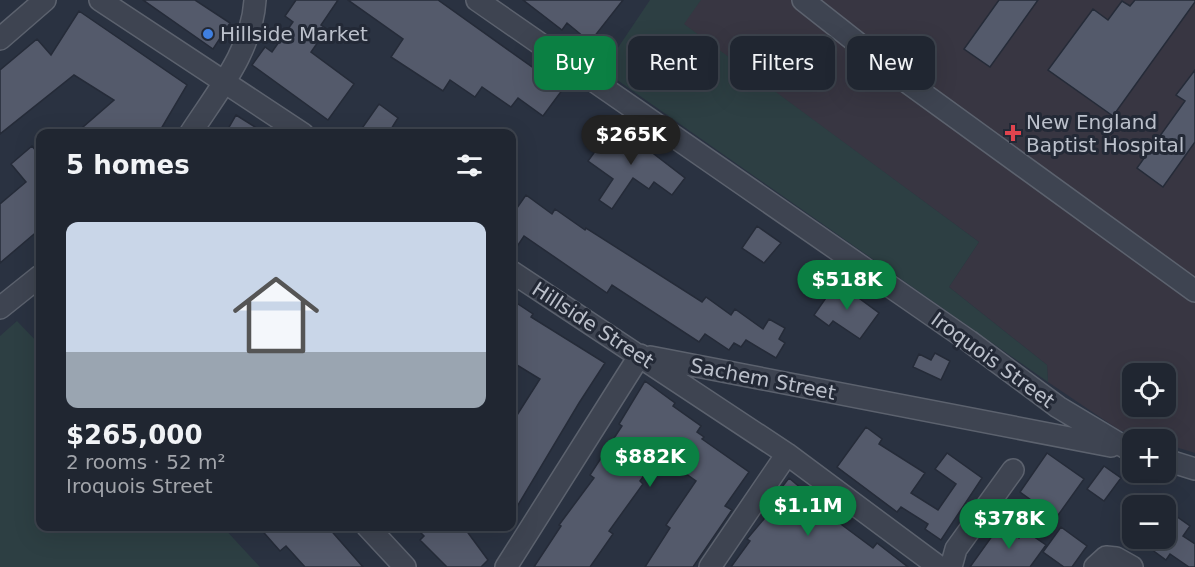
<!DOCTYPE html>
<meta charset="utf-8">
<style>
:root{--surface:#202631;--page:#2d323d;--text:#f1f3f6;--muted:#a2a5ab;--line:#3d434d;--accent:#0b8043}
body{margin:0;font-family:"DejaVu Sans",sans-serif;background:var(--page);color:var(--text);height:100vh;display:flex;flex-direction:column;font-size:22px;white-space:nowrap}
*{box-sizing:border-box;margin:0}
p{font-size:20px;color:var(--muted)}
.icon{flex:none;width:33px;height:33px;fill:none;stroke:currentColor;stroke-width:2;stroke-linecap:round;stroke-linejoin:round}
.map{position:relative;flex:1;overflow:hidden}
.sheet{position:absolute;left:36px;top:129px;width:480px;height:402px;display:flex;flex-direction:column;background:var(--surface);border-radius:12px;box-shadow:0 6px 24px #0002,0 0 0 2px var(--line)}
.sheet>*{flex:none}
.hud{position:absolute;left:534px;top:36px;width:570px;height:54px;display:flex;gap:12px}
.tools{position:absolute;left:1122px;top:363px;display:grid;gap:12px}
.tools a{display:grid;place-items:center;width:54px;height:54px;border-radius:12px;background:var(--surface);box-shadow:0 6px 24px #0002,0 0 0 2px var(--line);font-size:30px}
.price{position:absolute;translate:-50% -51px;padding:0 14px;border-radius:21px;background:var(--accent);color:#fff;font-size:20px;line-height:39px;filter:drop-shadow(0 2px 3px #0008)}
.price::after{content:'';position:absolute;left:50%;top:36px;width:18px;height:14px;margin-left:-9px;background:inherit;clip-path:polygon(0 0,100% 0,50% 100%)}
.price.active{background:#222;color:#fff}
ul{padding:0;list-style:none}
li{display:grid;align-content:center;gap:12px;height:318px;padding:0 30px}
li+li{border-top:2px solid var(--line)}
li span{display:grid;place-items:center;height:186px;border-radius:12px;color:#555}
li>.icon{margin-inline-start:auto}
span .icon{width:108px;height:108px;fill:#fffc;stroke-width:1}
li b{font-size:26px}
h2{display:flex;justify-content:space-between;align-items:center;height:72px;padding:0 30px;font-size:26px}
.chip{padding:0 21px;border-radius:12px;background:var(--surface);box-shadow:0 6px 24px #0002,0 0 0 2px var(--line);font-size:21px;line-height:54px}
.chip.active{background:var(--accent);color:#fff}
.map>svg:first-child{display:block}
.medical{fill:#383642;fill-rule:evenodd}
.green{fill:#2d3f43}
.building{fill:#545a6b;stroke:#252b38;stroke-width:1.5}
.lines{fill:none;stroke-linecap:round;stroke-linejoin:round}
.minor-casing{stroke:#5c626e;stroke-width:24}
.minor{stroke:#3e4451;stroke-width:21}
.shop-dot{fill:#3f7fe0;stroke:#232936;stroke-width:2}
.health-dot{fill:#e0444e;stroke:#232936;stroke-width:2}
.labels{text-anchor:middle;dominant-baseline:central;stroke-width:6;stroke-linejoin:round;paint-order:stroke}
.poi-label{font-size:20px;fill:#bbc0cb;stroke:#232936;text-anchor:start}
.street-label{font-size:20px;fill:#bbc0cb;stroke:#232936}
</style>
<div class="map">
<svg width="1195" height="567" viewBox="0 0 1195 567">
<rect width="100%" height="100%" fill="#2a3241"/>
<path class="medical" d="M 650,0 L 1195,0 L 1195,453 L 1166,444 L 1166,440 L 1149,439 L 1119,430 L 1048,382 L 1047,365 L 949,287 L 979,242 ZM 1132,374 L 1166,374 L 1166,406 L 1132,406 Z"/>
<path class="green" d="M 650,0 L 701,0 L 684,24 L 979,242 L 949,287 L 1047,365 L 1048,382 L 603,70 Z
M 17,321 L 40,345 L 40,526 L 223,527 L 260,567 L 0,567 L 0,336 Z"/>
<path class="building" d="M 143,0 L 195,0 L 230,23 L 213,49 Z
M 296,0 L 338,0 L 321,25 L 327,29 L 311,52 L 354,84 L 328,120 L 252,65 L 265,47 L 272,52 L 293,22 L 285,16 Z
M 348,0 L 438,0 L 563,89 L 543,116 L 518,98 L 511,107 L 482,87 L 475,97 L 450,80 L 443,91 L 391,57 L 403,39 Z
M 523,0 L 623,0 L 590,42 L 567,23 L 562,30 Z
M 999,0 L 1038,0 L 990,67 L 964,49 Z
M 1135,0 L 1195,0 L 1195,2 L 1113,116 L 1048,70 L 1093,9 L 1108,20 L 1122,1 L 1130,6 Z
M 79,11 L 187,85 L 158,134 L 75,134 L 114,100 L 74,75 L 0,134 L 0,70 L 37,39 L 51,55 Z
M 1195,70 L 1195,142 L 1163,187 L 1137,168 L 1185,101 L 1176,95 Z
M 379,104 L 398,118 L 388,134 L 358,134 Z
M 236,115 L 266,134 L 225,134 Z
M 615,124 L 685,178 L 672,195 L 654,182 L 649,189 L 633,178 L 612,209 L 599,200 L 613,179 L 588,161 Z
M 32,146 L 40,156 L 40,229 L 0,263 L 0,204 L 26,182 L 11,164 Z
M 526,195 L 552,214 L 555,209 L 585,230 L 586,228 L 702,302 L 706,297 L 731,315 L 735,309 L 763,329 L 769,319 L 785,328 L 779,339 L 785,343 L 776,358 L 746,340 L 741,347 L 734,343 L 729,350 L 705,334 L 699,342 L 612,285 L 607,293 L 524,236 L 512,254 L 512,215 Z
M 757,226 L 781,243 L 764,263 L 742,248 Z
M 837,282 L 879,313 L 860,339 L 833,321 L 829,326 L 814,315 Z
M 512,300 L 533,314 L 531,317 L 605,363 L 579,403 L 512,515 L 512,423 L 540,379 L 512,362 Z
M 935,353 L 950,361 L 941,380 L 913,367 L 919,354 L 931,360 Z
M 645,381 L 675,403 L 673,406 L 701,426 L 697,432 L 704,437 L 702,439 L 749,472 L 725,506 L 732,510 L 693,567 L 645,567 L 670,528 L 666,525 L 696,481 L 659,455 L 640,481 L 643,484 L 609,531 L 613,534 L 590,567 L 534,567 L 561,526 L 559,525 L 594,478 L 590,475 L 622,426 L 619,424 Z
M 866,427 L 882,439 L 879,444 L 925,473 L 911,493 L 938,510 L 956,484 L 935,469 L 947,453 L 982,478 L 941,540 L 925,529 L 928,524 L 901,507 L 897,512 L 837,467 Z
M 1047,453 L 1084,479 L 1056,518 L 1020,492 Z
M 1104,466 L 1121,478 L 1104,501 L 1087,489 Z
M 789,478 L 815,500 L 819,496 L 836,510 L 830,516 L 873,548 L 877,543 L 908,567 L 731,567 L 750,541 L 747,539 L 769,513 L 764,510 Z
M 1166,509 L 1190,526 L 1183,536 L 1195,544 L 1195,567 L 1189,567 L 1170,554 L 1166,560 L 1136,538 L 1166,538 Z
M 1000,525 L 1019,538 L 1024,530 L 1046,545 L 1030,567 L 970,567 Z
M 258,526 L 327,526 L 363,567 L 305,567 L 286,546 L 280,551 Z
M 414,526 L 463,526 L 488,560 L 481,567 L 447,567 L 420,540 L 424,536 Z
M 1061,527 L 1087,546 L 1072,567 L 1064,567 L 1043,552 Z"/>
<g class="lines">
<defs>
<path id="minor" d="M 100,0 L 303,134
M 477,0 L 969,341 L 1058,407 L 1128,449
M 803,0 L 907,82 L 1195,291
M 0,39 L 45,0
M 190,134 C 217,92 252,51 255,0
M 512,272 L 787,454 L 939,567
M 0,308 L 40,276
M 650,357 L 1111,446
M 1166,460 L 1195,469
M 367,526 L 405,567
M 506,567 L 640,355
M 710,567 L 787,454
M 951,567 L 956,549 L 1013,470
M 1095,567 L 1106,557 L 1116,558 L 1132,567"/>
</defs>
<use href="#minor" class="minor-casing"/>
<use href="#minor" class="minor"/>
</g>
<circle class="shop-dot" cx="208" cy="34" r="6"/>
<path class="health-dot" d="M1010 124h6v6h6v6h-6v6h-6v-6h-6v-6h6z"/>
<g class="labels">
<g class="poi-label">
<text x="220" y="34">Hillside Market</text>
<text x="1026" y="122">New England<tspan x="1026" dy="23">Baptist Hospital</tspan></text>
</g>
<g class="street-label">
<text transform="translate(593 325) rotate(33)">Hillside Street</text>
<text transform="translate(993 360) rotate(36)">Iroquois Street</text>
<text transform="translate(763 379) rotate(11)">Sachem Street</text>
</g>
</g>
</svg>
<div class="tools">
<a><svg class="icon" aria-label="locate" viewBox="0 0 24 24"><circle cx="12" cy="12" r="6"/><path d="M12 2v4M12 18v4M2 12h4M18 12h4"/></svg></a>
<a>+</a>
<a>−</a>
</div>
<b class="price active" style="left:631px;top:166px">$265K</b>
<b class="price" style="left:847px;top:311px">$518K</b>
<b class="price" style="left:650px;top:488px">$882K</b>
<b class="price" style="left:808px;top:537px">$1.1M</b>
<b class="price" style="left:1009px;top:550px">$378K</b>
<div class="hud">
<a class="chip active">Buy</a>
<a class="chip">Rent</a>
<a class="chip">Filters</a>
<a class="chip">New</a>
</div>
<section class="sheet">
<h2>5 homes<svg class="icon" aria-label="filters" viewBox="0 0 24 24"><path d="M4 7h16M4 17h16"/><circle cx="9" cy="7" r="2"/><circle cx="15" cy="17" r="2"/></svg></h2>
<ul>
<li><span style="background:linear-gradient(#c9d6e8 70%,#9aa5b1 0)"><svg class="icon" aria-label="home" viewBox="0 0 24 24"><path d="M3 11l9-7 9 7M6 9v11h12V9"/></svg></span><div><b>$265,000</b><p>2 rooms · 52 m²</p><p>Iroquois Street</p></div></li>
</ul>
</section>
</div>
